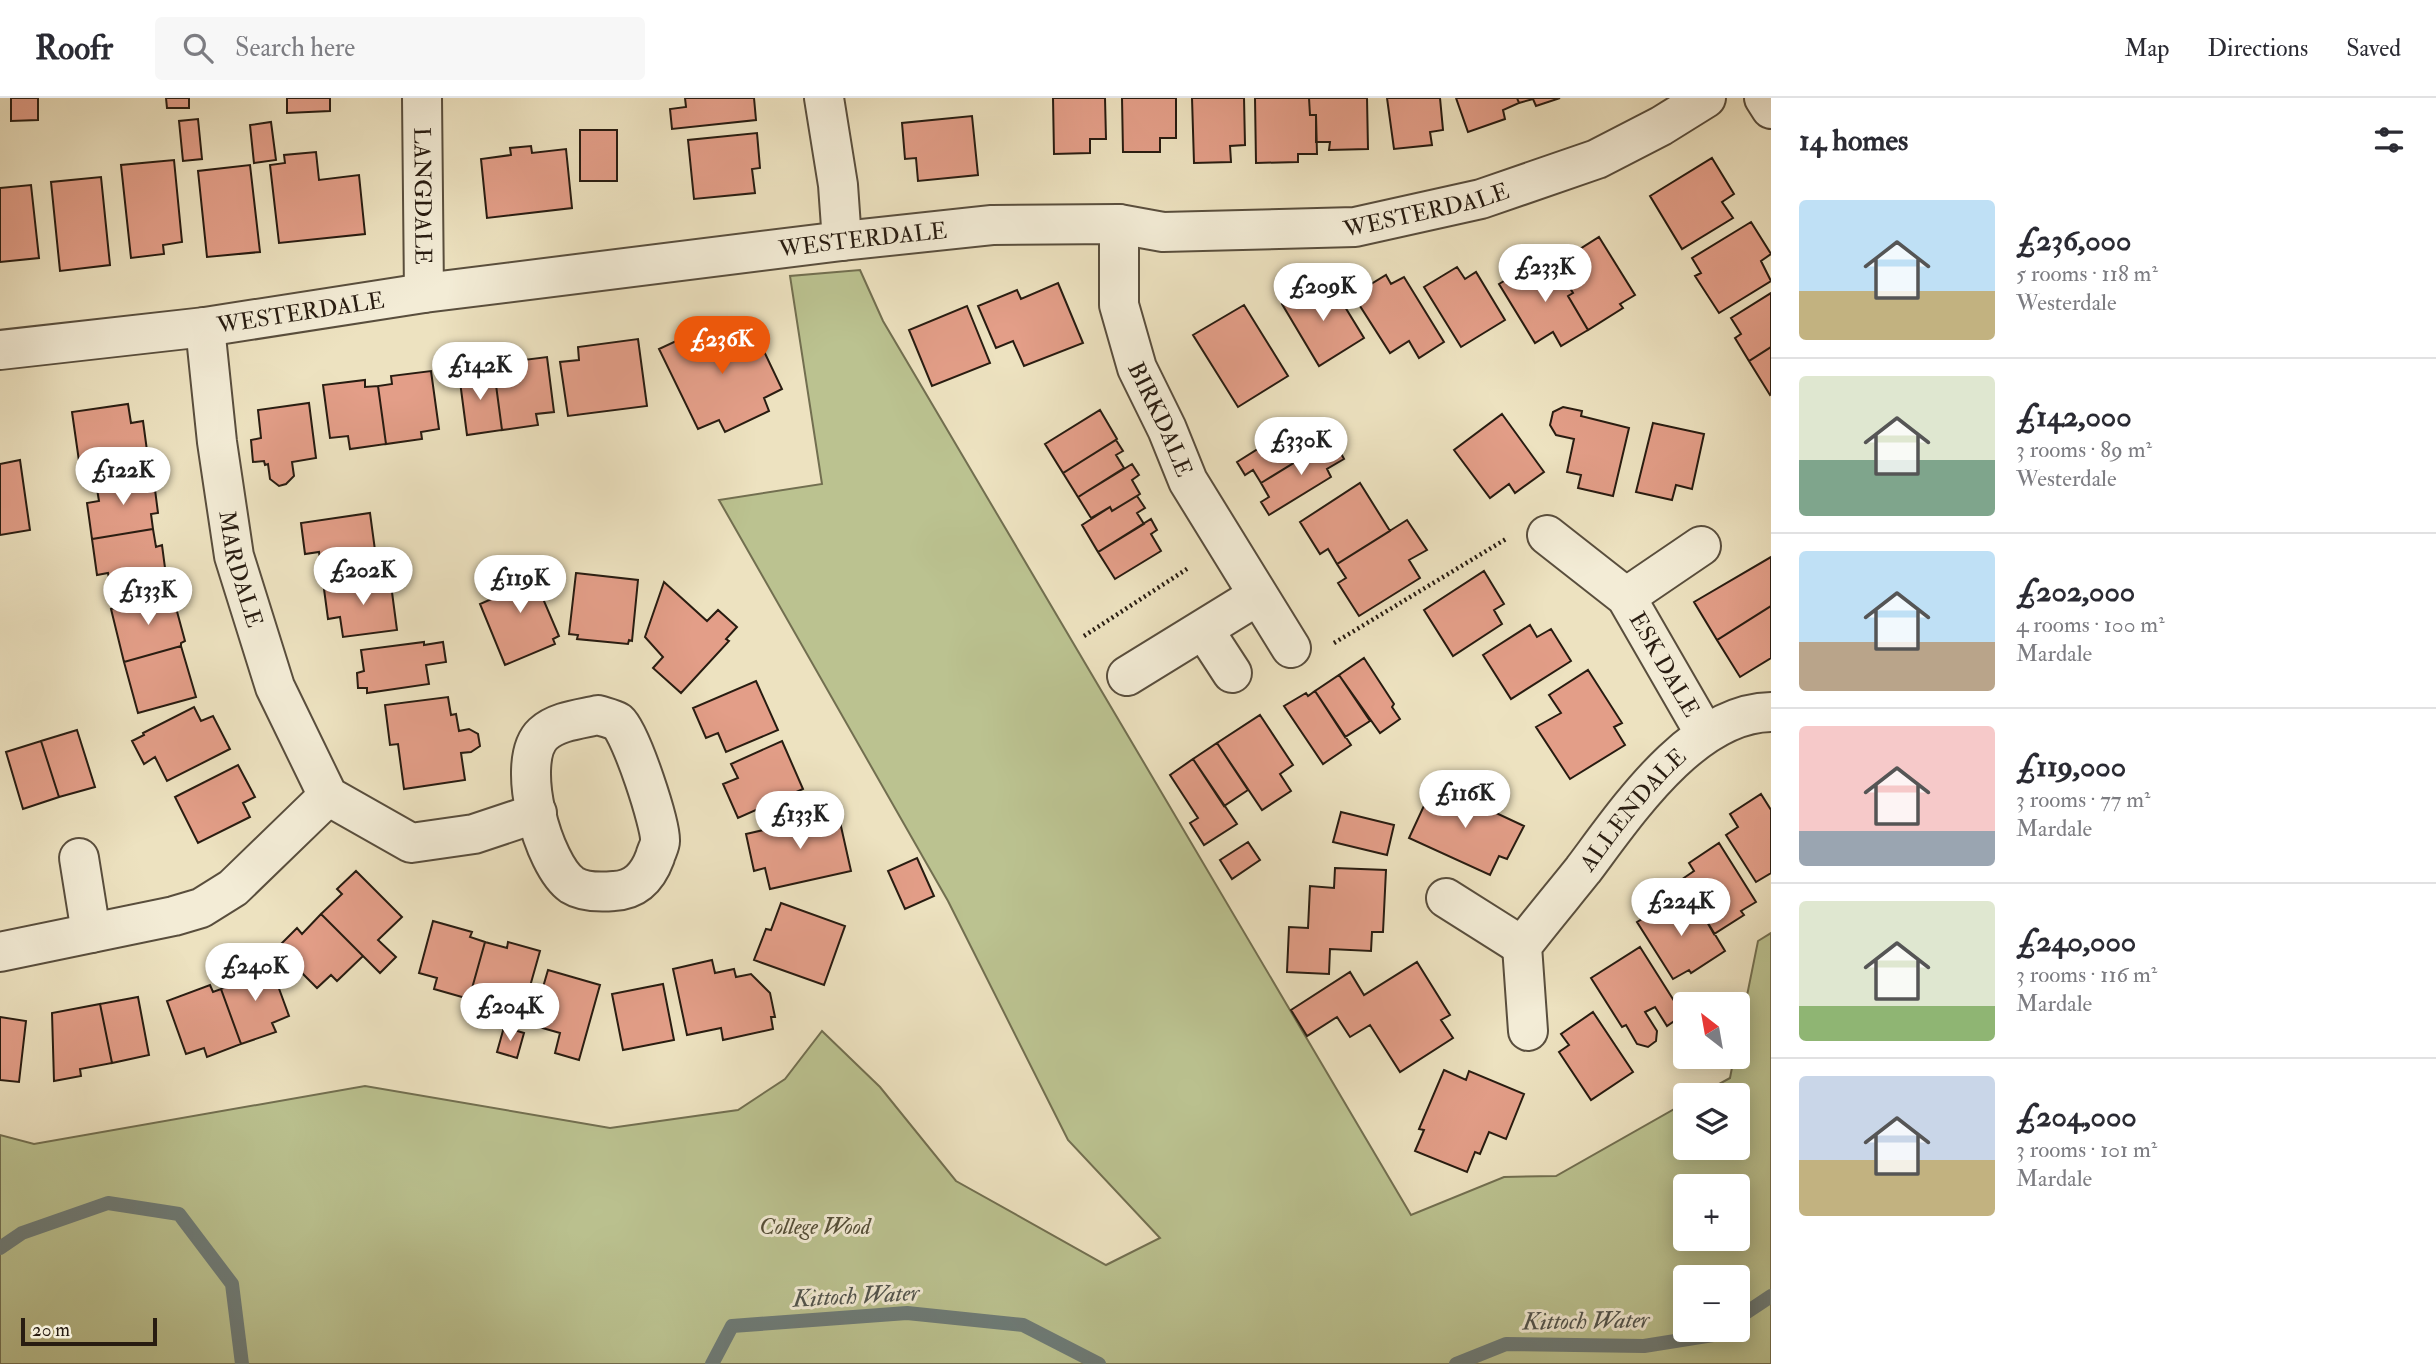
<!DOCTYPE html>
<meta charset="utf-8">
<style>
:root{--surface:#fff;--page:#f7f7f7;--text:#2b2b33;--muted:#7c7c81;--line:#e1e1e2;--accent:#ea580c}
body{margin:0;font-family:"IM FELL Double Pica",serif;background:var(--page);color:var(--text);height:100vh;display:flex;flex-direction:column;font-size:26px;white-space:nowrap}
*{box-sizing:border-box;margin:0}
p{font-size:23px;color:var(--muted)}
.icon{flex:none;width:38px;height:38px;fill:none;stroke:currentColor;stroke-width:2;stroke-linecap:round;stroke-linejoin:round}
.map{position:relative;flex:1;overflow:hidden}
.panel{display:flex;flex-direction:column;background:var(--surface);width:665px}
.panel>*{flex:none}
.needle{width:46px;rotate:329deg}
.tools{position:absolute;left:1673px;top:894px;display:grid;gap:14px}
.tools a{display:grid;place-items:center;width:77px;height:77px;border-radius:7px;background:var(--surface);box-shadow:0 4px 18px #0003;font-size:35px}
.scale{position:absolute;left:21px;bottom:18px;width:136px;box-sizing:border-box;padding-left:7px;border:4px solid #281c11;border-top:0;font-size:19px;line-height:24px;white-space:nowrap;color:#281c11;-webkit-text-stroke:5px #f3ecd6;paint-order:stroke}
.price{position:absolute;translate:-50% -60px;padding:0 16px;border-radius:24px;background:#fff;color:#222;font-size:23px;line-height:46px;filter:drop-shadow(0 2px 4px #0008)}
.price::after{content:'';position:absolute;left:50%;top:42px;width:21px;height:16px;margin-left:-10px;background:inherit;clip-path:polygon(0 0,100% 0,50% 100%)}
.price.on{background:var(--accent);color:#fff}
ul{padding:0;list-style:none}
li{display:flex;align-items:center;gap:21px;height:175px;padding:0 28px}
li+li{border-top:2px solid var(--line)}
li span{display:grid;place-items:center;flex:none;width:196px;height:140px;border-radius:7px;color:#555}
li>.icon{margin-inline-start:auto}
span .icon{width:84px;height:84px;fill:#fffc;stroke-width:1}
li b{font-size:30px}
h2{display:flex;justify-content:space-between;align-items:center;height:84px;padding:0 28px;font-size:30px}
header{display:flex;align-items:center;gap:42px;box-sizing:border-box;height:98px;padding:0 35px;background:var(--surface);border-bottom:2px solid var(--line)}
header strong{font-size:33px}
nav{display:flex;gap:38px;margin-inline-start:auto;font-size:24px}
.search{width:490px;height:63px;background:var(--page);display:flex;align-items:center;gap:18px;box-sizing:border-box;padding:0 24px;border-radius:7px;color:var(--muted);font-size:26px}
main{display:flex;flex:1;min-height:0}
.map>svg:first-child{display:block}
.green{fill:#bbc290;stroke:#726f50;stroke-width:2;fill-rule:evenodd}
.lines{fill:none;stroke-linecap:round;stroke-linejoin:round}
.stream{stroke:#6e7c78;stroke-width:14}
.building{fill:#e39e88;stroke:#281c11;stroke-width:2}
.minor-casing{stroke:#594e3d;stroke-width:42}
.path{stroke:#281c11;stroke-width:4.5;stroke-dasharray:2 3.5;stroke-linecap:butt}
.minor{stroke:#f3ecd6;stroke-width:38}
.labels{text-anchor:middle;dominant-baseline:central;stroke-width:6;stroke-linejoin:round;paint-order:stroke}
.street-label{font-size:23px;fill:#281c11;stroke:#f3ecd6}
.park-label{font-size:23px;font-style:italic;fill:#544e37;stroke:#f3ecd6}
.water-label{font-size:24px;font-style:italic;fill:#51544d;stroke:#f3ecd6}
</style>
<header>
<strong>Roofr</strong>
<div class="search"><svg class="icon" aria-label="search" viewBox="0 0 24 24"><circle cx="10" cy="10" r="6"/><path d="M15 15l6 6"/></svg>Search here</div>
<nav><a>Map</a><a>Directions</a><a>Saved</a></nav>
</header>
<main>
<div class="map">
<svg width="1771" height="1266" viewBox="0 0 1771 1266">
<rect width="100%" height="100%" fill="#ede2c0"/>
<filter id="stains"><feTurbulence type="fractalNoise" baseFrequency=".00286" numOctaves="4"/><feColorMatrix values="0 0 0 0 .2 0 0 0 0 .09 0 0 0 0 .02 0 0 0 .5 -.17"/></filter>
<radialGradient id="worn" r=".72"><stop offset=".6" stop-color="#630" stop-opacity="0"/><stop offset="1" stop-color="#630" stop-opacity=".3"/></radialGradient>
<path class="green" d="M 860,172 L 883,223 L 1411,1117 L 1504,1079 L 1556,1078 L 1685,1005 L 1685,1050 L 1738,1050 L 1738,998 L 1699,997 L 1730,980 L 1734,959 L 1738,959 L 1738,942 L 1758,843 L 1771,835 L 1771,1266 L 0,1266 L 0,1037 L 34,1046 L 365,988 L 610,1030 L 738,1012 L 785,981 L 822,933 L 880,989 L 956,1083 L 1106,1167 L 1160,1140 L 1068,1042 L 948,803 L 719,402 L 822,386 L 790,178 ZM 1685,1088 L 1738,1088 L 1738,1141 L 1685,1141 ZM 1685,1180 L 1738,1180 L 1738,1232 L 1685,1232 Z"/>
<g class="lines">
<path class="stream" d="M 0,1150 L 22,1135 L 108,1105 L 179,1116 L 232,1186 L 242,1266
M 1738,1220 L 1771,1198
M 712,1266 L 732,1228 L 907,1215 L 1023,1227 L 1099,1266
M 1456,1266 L 1506,1246 L 1644,1248 L 1713,1237 L 1720,1232"/>
</g>
<path class="building" d="M 11,0 L 38,0 L 38,22 L 11,23 Z
M 166,0 L 189,0 L 189,10 L 167,10 Z
M 287,0 L 330,0 L 330,13 L 287,15 Z
M 685,0 L 754,0 L 756,22 L 672,31 L 670,11 L 686,9 Z
M 1053,0 L 1105,0 L 1106,41 L 1090,41 L 1090,55 L 1054,56 Z
M 1122,0 L 1176,0 L 1176,40 L 1160,40 L 1160,54 L 1123,54 Z
M 1192,0 L 1244,0 L 1245,47 L 1230,48 L 1231,64 L 1194,65 Z
M 1255,0 L 1309,0 L 1310,17 L 1316,17 L 1317,56 L 1298,56 L 1298,64 L 1256,65 Z
M 1309,0 L 1367,0 L 1368,51 L 1329,52 L 1330,44 L 1316,44 L 1316,17 L 1310,17 Z
M 1387,0 L 1440,0 L 1443,32 L 1430,34 L 1432,47 L 1394,51 Z
M 1456,0 L 1517,0 L 1519,5 L 1503,12 L 1505,21 L 1468,34 Z
M 1517,0 L 1560,0 L 1536,8 L 1533,1 L 1519,5 Z
M 972,18 L 978,77 L 918,83 L 916,60 L 905,61 L 902,25 Z
M 198,21 L 202,61 L 183,63 L 179,23 Z
M 271,24 L 276,62 L 254,65 L 250,27 Z
M 580,32 L 617,32 L 617,83 L 580,83 Z
M 757,35 L 760,70 L 752,71 L 755,95 L 694,101 L 688,42 Z
M 531,48 L 532,55 L 566,51 L 572,110 L 487,120 L 481,61 L 511,57 L 510,50 Z
M 316,54 L 319,82 L 359,77 L 365,136 L 279,145 L 270,67 L 285,65 L 284,57 Z
M 1712,60 L 1734,96 L 1722,104 L 1733,120 L 1682,151 L 1650,98 Z
M 174,62 L 182,144 L 163,147 L 164,156 L 131,160 L 121,67 Z
M 250,67 L 260,154 L 207,159 L 198,73 Z
M 101,79 L 110,167 L 60,173 L 51,84 Z
M 31,87 L 39,160 L 0,164 L 0,90 Z
M 1751,124 L 1771,156 L 1761,163 L 1771,183 L 1719,215 L 1695,178 L 1701,175 L 1692,160 Z
M 1599,139 L 1635,197 L 1620,206 L 1623,210 L 1588,232 L 1568,198 L 1573,195 L 1556,166 Z
M 1552,161 L 1573,195 L 1568,198 L 1588,232 L 1561,248 L 1553,234 L 1535,245 L 1499,186 L 1519,174 L 1522,179 Z
M 1457,169 L 1465,181 L 1476,174 L 1505,222 L 1461,249 L 1424,189 Z
M 1386,177 L 1391,186 L 1404,179 L 1444,244 L 1419,260 L 1409,243 L 1390,255 L 1353,197 Z
M 1058,185 L 1083,245 L 1024,268 L 1013,243 L 996,250 L 978,208 L 1017,192 L 1021,201 Z
M 1314,186 L 1322,199 L 1334,191 L 1364,240 L 1319,268 L 1282,206 Z
M 1771,195 L 1771,249 L 1749,263 L 1735,240 L 1741,236 L 1731,220 Z
M 1244,207 L 1288,278 L 1238,309 L 1193,237 Z
M 967,208 L 990,265 L 932,288 L 909,232 Z
M 749,222 L 782,291 L 764,300 L 769,313 L 725,334 L 719,322 L 698,331 L 659,251 L 706,229 L 711,241 Z
M 638,241 L 647,308 L 568,318 L 560,264 L 579,262 L 578,249 Z
M 1771,249 L 1771,296 L 1770,297 L 1749,263 Z
M 547,259 L 554,314 L 536,316 L 538,327 L 502,332 L 494,272 L 509,270 L 508,264 Z
M 494,272 L 502,332 L 467,337 L 459,276 Z
M 431,273 L 439,331 L 421,334 L 422,341 L 386,346 L 378,288 L 392,286 L 391,278 Z
M 365,282 L 365,289 L 378,288 L 386,346 L 350,351 L 348,338 L 330,340 L 323,287 Z
M 309,305 L 316,360 L 292,364 L 294,378 L 286,386 L 279,388 L 270,381 L 268,366 L 265,367 L 264,363 L 253,364 L 251,342 L 261,340 L 258,312 Z
M 128,306 L 131,325 L 143,323 L 148,360 L 80,370 L 72,314 Z
M 1563,309 L 1582,313 L 1581,318 L 1629,330 L 1613,398 L 1578,390 L 1581,377 L 1567,374 L 1574,341 L 1556,337 L 1550,327 L 1553,314 Z
M 1100,312 L 1117,341 L 1063,375 L 1045,346 Z
M 1502,316 L 1544,374 L 1515,395 L 1509,386 L 1490,400 L 1454,352 Z
M 1299,325 L 1315,352 L 1261,385 L 1253,372 L 1245,377 L 1237,364 Z
M 1653,325 L 1704,336 L 1692,391 L 1676,387 L 1672,402 L 1636,394 Z
M 1333,341 L 1344,361 L 1327,371 L 1331,379 L 1269,417 L 1261,404 L 1269,399 L 1261,385 Z
M 1116,342 L 1123,353 L 1116,357 L 1124,370 L 1078,399 L 1063,375 Z
M 20,362 L 30,432 L 0,437 L 0,366 Z
M 1132,366 L 1139,377 L 1132,382 L 1140,396 L 1112,413 L 1110,409 L 1091,420 L 1078,399 Z
M 153,376 L 158,415 L 151,416 L 153,431 L 92,441 L 87,405 L 99,403 L 96,385 Z
M 1360,385 L 1390,433 L 1337,466 L 1328,451 L 1320,456 L 1300,424 Z
M 1137,398 L 1145,410 L 1137,415 L 1144,426 L 1098,454 L 1082,427 L 1110,409 L 1112,413 Z
M 370,415 L 377,467 L 322,474 L 319,454 L 305,456 L 301,425 Z
M 1151,421 L 1157,432 L 1151,436 L 1161,453 L 1115,481 L 1098,454 Z
M 1407,422 L 1427,452 L 1409,462 L 1420,480 L 1359,518 L 1338,485 L 1346,480 L 1337,466 Z
M 153,431 L 156,449 L 162,447 L 167,485 L 111,493 L 108,475 L 97,477 L 92,441 Z
M 516,458 L 526,461 L 559,538 L 553,541 L 555,546 L 505,567 L 480,506 L 512,492 L 503,471 L 508,461 Z
M 1771,459 L 1771,508 L 1717,542 L 1694,504 Z
M 1484,473 L 1504,506 L 1494,512 L 1502,526 L 1453,558 L 1424,512 Z
M 576,475 L 638,482 L 632,543 L 629,542 L 628,546 L 577,541 L 578,537 L 569,536 Z
M 390,479 L 397,532 L 343,539 L 340,519 L 328,521 L 324,491 L 336,489 L 336,487 Z
M 664,484 L 707,523 L 718,512 L 737,529 L 726,541 L 729,543 L 681,595 L 653,570 L 663,559 L 645,539 Z
M 172,495 L 185,543 L 181,545 L 181,548 L 124,564 L 111,511 Z
M 1771,508 L 1771,560 L 1740,579 L 1717,542 Z
M 1530,527 L 1537,539 L 1551,531 L 1571,563 L 1511,601 L 1483,557 Z
M 424,544 L 424,547 L 443,544 L 446,564 L 426,567 L 429,586 L 367,595 L 367,590 L 358,590 L 357,575 L 364,573 L 361,552 Z
M 181,548 L 196,599 L 138,615 L 124,564 Z
M 1364,560 L 1394,606 L 1392,609 L 1400,621 L 1380,635 L 1339,577 Z
M 1588,572 L 1622,625 L 1614,629 L 1625,647 L 1570,681 L 1536,629 L 1561,615 L 1549,597 Z
M 1339,577 L 1370,623 L 1345,639 L 1315,593 Z
M 756,583 L 778,632 L 726,654 L 718,635 L 706,640 L 693,610 Z
M 1315,593 L 1351,647 L 1323,666 L 1284,608 L 1306,595 L 1308,598 Z
M 448,599 L 451,617 L 456,616 L 459,633 L 469,631 L 478,636 L 480,648 L 471,654 L 461,655 L 465,682 L 404,691 L 398,646 L 390,647 L 385,607 Z
M 194,609 L 201,623 L 213,618 L 230,651 L 167,683 L 155,659 L 144,666 L 132,643 L 144,637 L 143,635 Z
M 1260,617 L 1293,667 L 1280,676 L 1291,693 L 1262,712 L 1217,645 Z
M 77,632 L 95,689 L 59,699 L 41,643 Z
M 41,643 L 59,699 L 23,711 L 6,654 Z
M 782,643 L 803,691 L 738,720 L 723,686 L 738,680 L 731,666 Z
M 1217,645 L 1248,692 L 1224,708 L 1193,661 Z
M 1193,661 L 1237,726 L 1204,747 L 1190,725 L 1198,720 L 1170,677 Z
M 238,667 L 255,699 L 243,705 L 250,719 L 198,745 L 175,699 Z
M 1434,686 L 1524,728 L 1507,761 L 1499,758 L 1490,777 L 1409,740 Z
M 1761,696 L 1771,712 L 1771,775 L 1756,784 L 1726,737 L 1738,729 L 1730,716 Z
M 1341,714 L 1394,727 L 1387,757 L 1333,744 Z
M 838,715 L 851,773 L 770,791 L 765,770 L 754,773 L 746,736 Z
M 1248,744 L 1260,762 L 1232,781 L 1220,762 Z
M 1719,745 L 1756,804 L 1741,813 L 1744,817 L 1714,836 L 1703,817 L 1697,821 L 1675,786 L 1694,773 L 1689,765 Z
M 917,760 L 934,798 L 905,811 L 888,773 Z
M 1335,770 L 1386,772 L 1383,834 L 1372,834 L 1371,853 L 1330,851 L 1329,876 L 1287,874 L 1289,829 L 1308,830 L 1310,788 L 1334,790 Z
M 356,773 L 402,819 L 378,842 L 396,859 L 380,875 L 321,816 L 342,796 L 337,791 Z
M 1682,797 L 1697,821 L 1703,817 L 1725,853 L 1691,875 L 1689,872 L 1673,881 L 1637,824 Z
M 781,805 L 845,828 L 824,887 L 754,862 L 766,831 L 771,832 Z
M 321,816 L 363,858 L 337,883 L 331,877 L 317,890 L 277,850 L 297,830 L 302,836 Z
M 433,823 L 472,834 L 470,839 L 485,844 L 469,901 L 434,891 L 437,880 L 419,875 Z
M 485,844 L 507,850 L 508,844 L 540,853 L 525,906 L 507,901 L 504,911 L 469,901 Z
M 1640,849 L 1683,917 L 1667,928 L 1655,909 L 1645,914 L 1657,933 L 1656,943 L 1648,949 L 1637,946 L 1626,927 L 1622,929 L 1591,880 Z
M 712,862 L 715,875 L 734,871 L 736,879 L 751,876 L 770,895 L 775,919 L 771,919 L 773,931 L 723,942 L 721,930 L 687,937 L 673,871 Z
M 1417,864 L 1450,917 L 1441,922 L 1453,940 L 1400,974 L 1370,927 L 1350,939 L 1337,919 L 1307,938 L 1291,912 L 1350,874 L 1364,897 Z
M 270,866 L 289,918 L 272,925 L 276,934 L 241,946 L 221,891 L 228,888 L 226,882 Z
M 548,872 L 600,887 L 579,962 L 555,955 L 560,935 L 532,927 Z
M 663,886 L 674,942 L 623,952 L 612,896 Z
M 210,887 L 213,894 L 221,891 L 241,946 L 207,959 L 204,950 L 186,956 L 167,903 Z
M 138,899 L 149,957 L 112,965 L 100,906 Z
M 100,906 L 112,965 L 80,971 L 81,978 L 54,983 L 52,915 Z
M 1593,914 L 1633,974 L 1591,1002 L 1559,954 L 1569,947 L 1561,936 Z
M 0,919 L 26,923 L 19,984 L 0,982 Z
M 504,929 L 524,935 L 517,960 L 497,954 Z
M 1444,972 L 1466,982 L 1469,973 L 1524,996 L 1506,1041 L 1489,1034 L 1480,1056 L 1475,1054 L 1467,1074 L 1415,1053 L 1424,1032 L 1419,1031 Z"/>
<g class="lines">
<defs>
<g id="minor">
<path id="s1" d="M 422,0 L 424,195"/>
<path d="M 824,0 L 838,87 L 842,143"/>
<path d="M 1764,0 L 1771,11"/>
<path id="s2" d="M 1119,126 L 1119,207 L 1137,270 L 1167,331 L 1188,383 L 1291,550"/>
<path id="s3" d="M 205,229 L 217,344 L 234,458 L 275,589 L 328,698 L 411,745 L 474,736 L 537,715"/>
<path id="s4" d="M 0,252 L 205,229 L 424,195 L 842,143 L 992,127 L 1119,126 L 1163,134 L 1355,129 L 1481,101 L 1597,61 L 1661,28 L 1706,0"/>
<path id="s5" d="M 1547,437 L 1626,499 L 1705,636"/>
<path d="M 1626,499 L 1701,448"/>
<path d="M 1204,532 L 1232,575"/>
<path d="M 1127,578 L 1257,498"/>
<path d="M 598,617 C 604,619 613,621 618,624 C 631,635 661,727 660,743 C 660,748 656,754 655,759 C 648,778 636,792 614,793 C 602,794 583,794 572,787 C 543,767 514,663 543,636 C 557,623 581,621 598,617 Z"/>
<path d="M 79,760 L 91,835"/>
<path d="M 1446,800 L 1522,848"/>
<path d="M 0,854 L 174,818 L 201,810 L 233,790 L 328,698"/>
<path id="s6" d="M 1528,933 L 1522,848 C 1542,822 1563,797 1583,772 C 1626,715 1692,615 1771,614"/>
</g>
</defs>
<use href="#minor" class="minor-casing"/>
<path class="path" d="M 1084,538 L 1190,469
M 1334,545 L 1506,441"/>
<use href="#minor" class="minor"/>
</g>
<g class="labels">
<g class="street-label">
<text stroke="none"><textPath href="#s1" startOffset="98">LANGDALE</textPath></text>
<text stroke="none"><textPath href="#s4" startOffset="1437">WESTERDALE</textPath></text>
<text stroke="none"><textPath href="#s4" startOffset="870">WESTERDALE</textPath></text>
<text stroke="none"><textPath href="#s4" startOffset="303">WESTERDALE</textPath></text>
<text stroke="none"><textPath href="#s2" startOffset="203">BIRKDALE</textPath></text>
<text stroke="none"><textPath href="#s3" startOffset="245">MARDALE</textPath></text>
<text stroke="none"><textPath href="#s5" startOffset="178">ESK DALE</textPath></text>
<text stroke="none"><textPath href="#s6" startOffset="261">ALLENDALE</textPath></text>
</g>
<g class="park-label">
<text x="815" y="1128">College Wood</text>
</g>
<g class="water-label">
<text transform="translate(856 1198) rotate(-3)">Kittoch Water</text>
<text transform="translate(1586 1223) rotate(-1)">Kittoch Water</text>
</g>
</g>
<rect width="100%" height="100%" filter="url(#stains)"/>
<rect width="100%" height="100%" fill="url(#worn)"/>
</svg>
<div class="tools">
<a><svg class="needle" viewBox="-14 -14 28 28"><path d="M0-13l5 13h-10z" fill="#e53935"/><path d="M0 13l5-13h-10z" fill="#7c7c81"/></svg></a>
<a><svg class="icon" aria-label="layers" viewBox="0 0 24 24"><path d="M12 4l9 5-9 5-9-5zM3 14l9 5 9-5"/></svg></a>
<a>+</a>
<a>−</a>
</div>
<div class="scale">20 m</div>
<b class="price" style="left:1545px;top:206px">£233K</b>
<b class="price" style="left:1323px;top:225px">£209K</b>
<b class="price on" style="left:722px;top:278px">£236K</b>
<b class="price" style="left:480px;top:304px">£142K</b>
<b class="price" style="left:1301px;top:379px">£330K</b>
<b class="price" style="left:123px;top:409px">£122K</b>
<b class="price" style="left:363px;top:509px">£202K</b>
<b class="price" style="left:520px;top:517px">£119K</b>
<b class="price" style="left:148px;top:529px">£133K</b>
<b class="price" style="left:1465px;top:732px">£116K</b>
<b class="price" style="left:800px;top:753px">£133K</b>
<b class="price" style="left:1681px;top:840px">£224K</b>
<b class="price" style="left:255px;top:905px">£240K</b>
<b class="price" style="left:510px;top:945px">£204K</b>
</div>
<section class="panel">
<h2>14 homes<svg class="icon" aria-label="filters" viewBox="0 0 24 24"><path d="M4 7h16M4 17h16"/><circle cx="9" cy="7" r="2"/><circle cx="15" cy="17" r="2"/></svg></h2>
<ul>
<li><span style="background:linear-gradient(#bfe0f5 65%,#c2b280 0)"><svg class="icon" aria-label="home" viewBox="0 0 24 24"><path d="M3 11l9-7 9 7M6 9v11h12V9"/></svg></span><div><b>£236,000</b><p>5 rooms · 118 m²</p><p>Westerdale</p></div></li>
<li><span style="background:linear-gradient(#dfe7d0 60%,#7fa58c 0)"><svg class="icon" aria-label="home" viewBox="0 0 24 24"><path d="M3 11l9-7 9 7M6 9v11h12V9"/></svg></span><div><b>£142,000</b><p>3 rooms · 89 m²</p><p>Westerdale</p></div></li>
<li><span style="background:linear-gradient(#bfe0f5 65%,#b9a48a 0)"><svg class="icon" aria-label="home" viewBox="0 0 24 24"><path d="M3 11l9-7 9 7M6 9v11h12V9"/></svg></span><div><b>£202,000</b><p>4 rooms · 100 m²</p><p>Mardale</p></div></li>
<li><span style="background:linear-gradient(#f6c9c9 75%,#9aa5b1 0)"><svg class="icon" aria-label="home" viewBox="0 0 24 24"><path d="M3 11l9-7 9 7M6 9v11h12V9"/></svg></span><div><b>£119,000</b><p>3 rooms · 77 m²</p><p>Mardale</p></div></li>
<li><span style="background:linear-gradient(#dfe7d0 75%,#8fb573 0)"><svg class="icon" aria-label="home" viewBox="0 0 24 24"><path d="M3 11l9-7 9 7M6 9v11h12V9"/></svg></span><div><b>£240,000</b><p>3 rooms · 116 m²</p><p>Mardale</p></div></li>
<li><span style="background:linear-gradient(#c9d6e8 60%,#c2b280 0)"><svg class="icon" aria-label="home" viewBox="0 0 24 24"><path d="M3 11l9-7 9 7M6 9v11h12V9"/></svg></span><div><b>£204,000</b><p>3 rooms · 101 m²</p><p>Mardale</p></div></li>
</ul>
</section>
</main>
